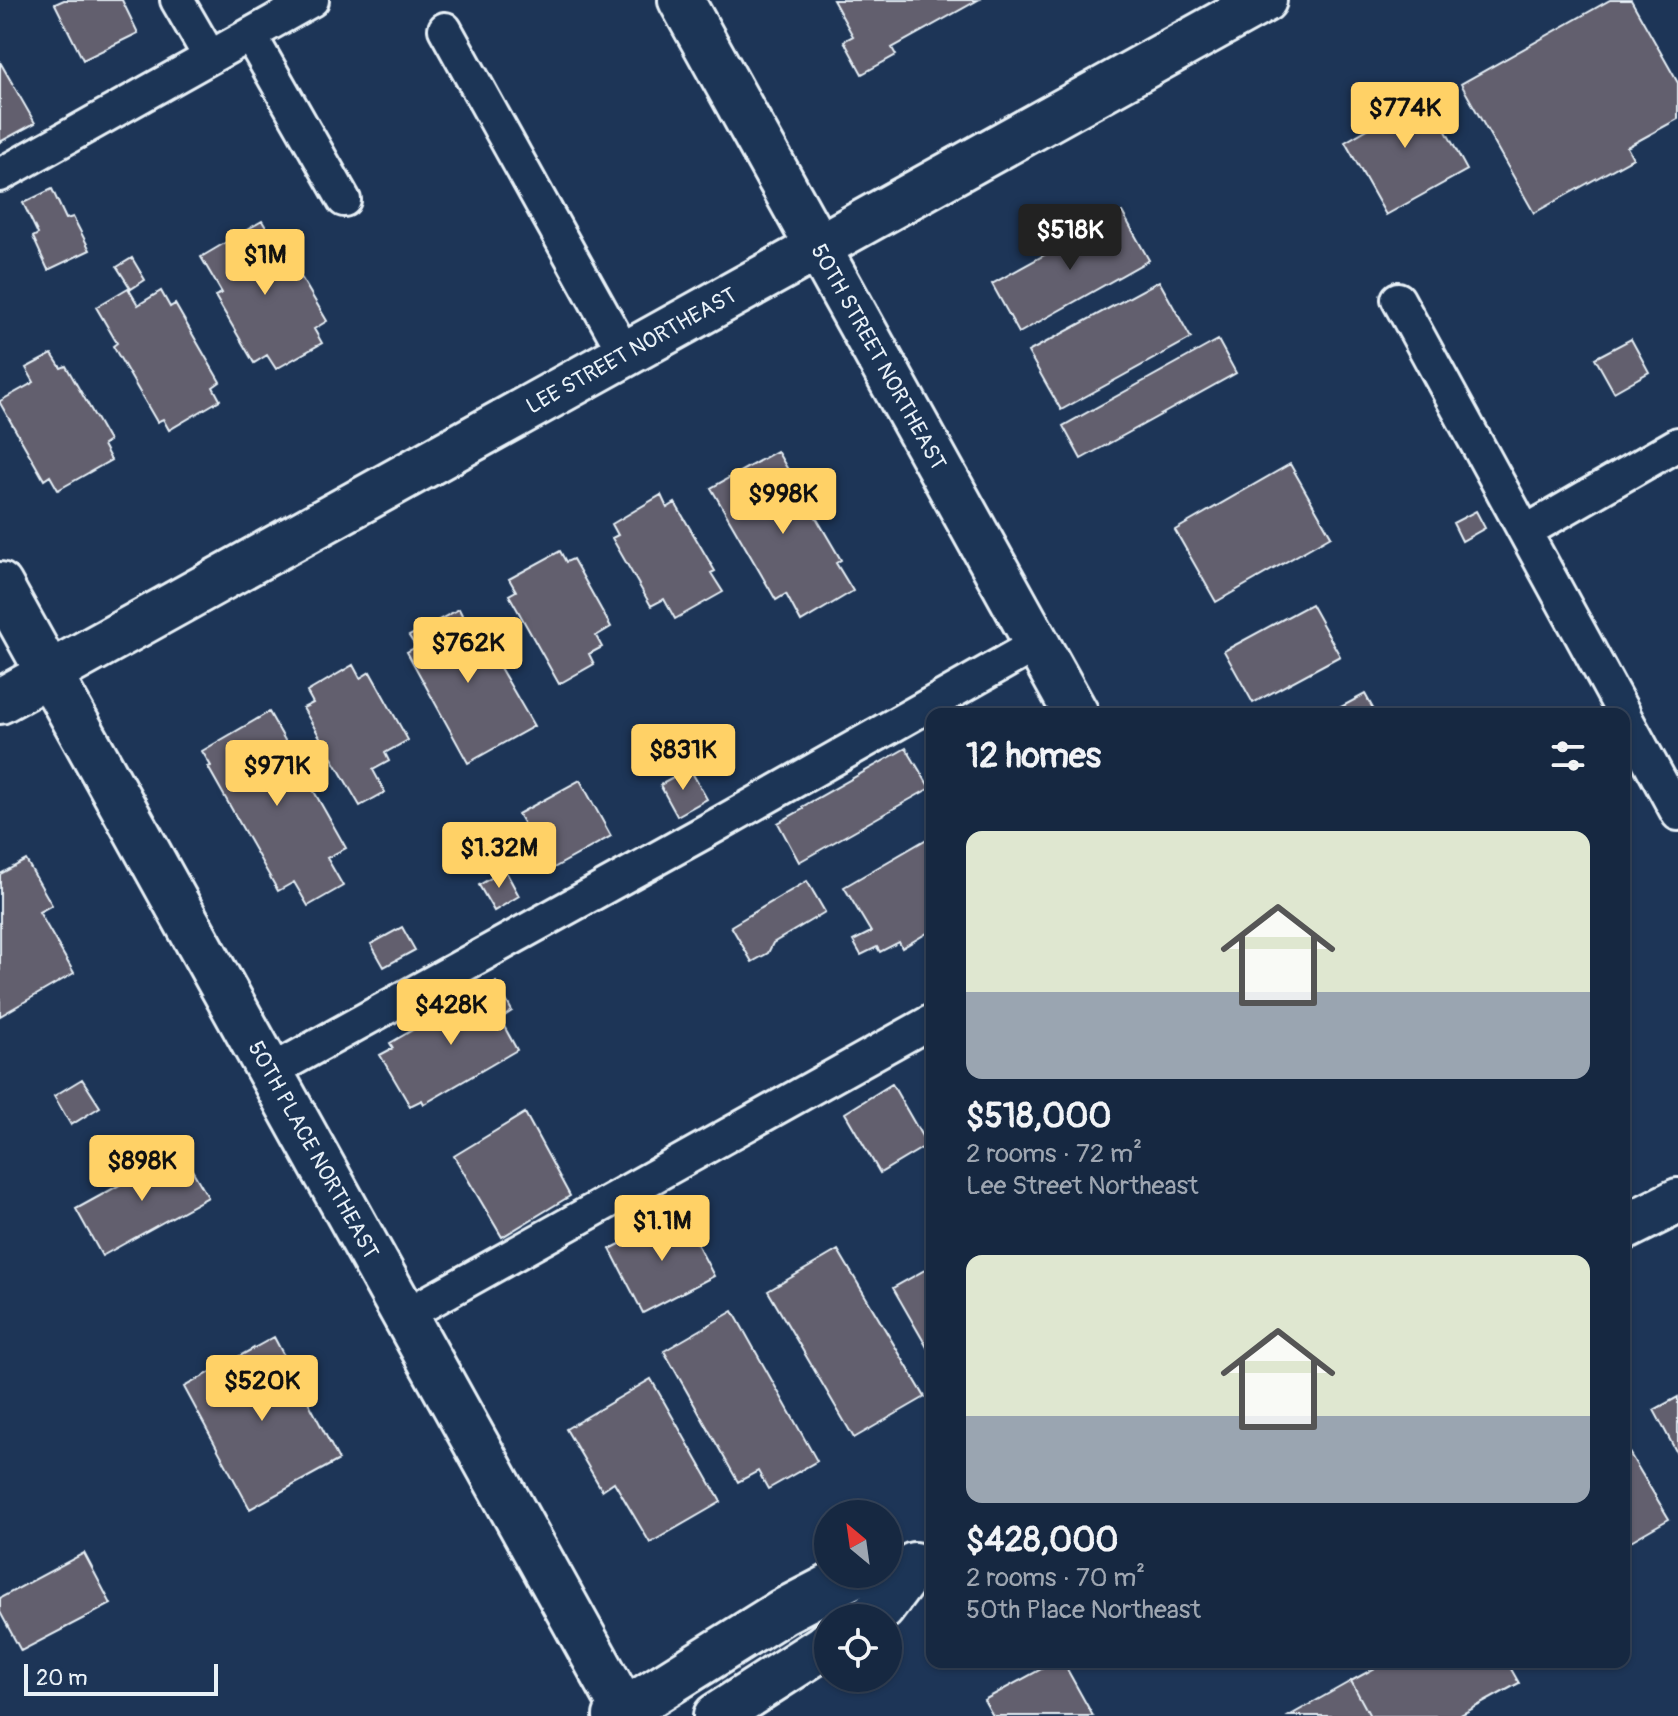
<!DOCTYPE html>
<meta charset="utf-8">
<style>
:root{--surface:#162841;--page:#23344c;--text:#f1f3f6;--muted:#9ea6b1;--line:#35445a;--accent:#ffd166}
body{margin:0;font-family:Pangolin,sans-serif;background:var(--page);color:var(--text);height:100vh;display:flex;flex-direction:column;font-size:30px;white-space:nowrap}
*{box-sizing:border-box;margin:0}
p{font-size:26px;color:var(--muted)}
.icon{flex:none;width:44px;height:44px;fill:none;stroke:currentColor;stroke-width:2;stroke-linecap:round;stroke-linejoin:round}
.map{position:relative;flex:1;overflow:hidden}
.drawer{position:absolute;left:926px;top:708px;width:704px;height:960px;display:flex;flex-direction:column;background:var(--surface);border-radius:16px;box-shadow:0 2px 6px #0004,0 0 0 2px var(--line)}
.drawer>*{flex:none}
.needle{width:52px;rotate:331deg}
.fabs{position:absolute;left:814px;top:1500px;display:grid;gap:16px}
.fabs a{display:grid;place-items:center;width:88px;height:88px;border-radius:50%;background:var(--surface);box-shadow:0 2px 6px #0004,0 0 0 2px var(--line);font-size:40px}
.scale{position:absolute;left:24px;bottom:20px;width:194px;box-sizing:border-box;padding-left:8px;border:4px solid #e8f1f8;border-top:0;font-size:22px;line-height:28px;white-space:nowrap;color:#e8f1f8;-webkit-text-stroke:6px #1d3557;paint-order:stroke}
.price{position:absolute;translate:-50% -68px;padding:0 18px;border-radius:8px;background:var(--accent);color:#111;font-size:26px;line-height:52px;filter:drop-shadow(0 2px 4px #0008)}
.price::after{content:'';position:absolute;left:50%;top:48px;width:24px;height:18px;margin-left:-12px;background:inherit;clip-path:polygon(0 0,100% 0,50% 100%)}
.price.on{background:#222;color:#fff}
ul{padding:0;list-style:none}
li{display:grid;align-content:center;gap:16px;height:424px;padding:0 40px}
li span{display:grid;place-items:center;height:248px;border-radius:16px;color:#555}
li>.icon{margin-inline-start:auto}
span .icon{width:144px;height:144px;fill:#fffc;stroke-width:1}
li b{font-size:34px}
h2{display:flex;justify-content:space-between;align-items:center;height:96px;padding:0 40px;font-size:34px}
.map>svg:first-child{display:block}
.building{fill:#625f6e;stroke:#e8f1f8;stroke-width:2}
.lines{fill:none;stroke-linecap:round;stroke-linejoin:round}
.service-casing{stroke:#e8f1f8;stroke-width:38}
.minor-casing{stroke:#e8f1f8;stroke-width:50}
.secondary-casing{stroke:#e8f1f8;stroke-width:50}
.service{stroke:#1d3557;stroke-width:32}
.minor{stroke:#1d3557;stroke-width:44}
.secondary{stroke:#1d3557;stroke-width:44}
.labels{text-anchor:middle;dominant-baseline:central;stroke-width:8;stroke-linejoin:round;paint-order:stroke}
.street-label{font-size:22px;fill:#e8f1f8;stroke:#1d3557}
</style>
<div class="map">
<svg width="1678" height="1716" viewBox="0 0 1678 1716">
<rect width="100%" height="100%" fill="#1d3557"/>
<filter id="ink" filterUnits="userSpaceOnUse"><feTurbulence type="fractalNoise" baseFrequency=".0125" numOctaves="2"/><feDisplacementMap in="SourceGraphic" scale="16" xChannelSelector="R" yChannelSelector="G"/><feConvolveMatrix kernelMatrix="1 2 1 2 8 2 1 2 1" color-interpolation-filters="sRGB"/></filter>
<g filter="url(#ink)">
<path class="building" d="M 64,0 L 122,0 L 138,33 L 83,60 L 55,4 Z
M 833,0 L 978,0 L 892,48 L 896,55 L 862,74 L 844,41 L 853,36 Z
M 1610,0 L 1631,0 L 1678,83 L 1678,119 L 1627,147 L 1633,158 L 1534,213 L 1461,84 Z
M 0,62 L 35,123 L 0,142 Z
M 1412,83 L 1421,100 L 1427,96 L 1467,170 L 1386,215 L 1345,142 L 1376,124 L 1367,107 Z
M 52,189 L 66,219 L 73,217 L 90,250 L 48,270 L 33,237 L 38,234 L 23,203 Z
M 1122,212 L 1149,260 L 1019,333 L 992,284 Z
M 262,221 L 284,257 L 288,255 L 327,321 L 314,329 L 322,343 L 276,369 L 267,355 L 254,363 L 215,296 L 222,293 L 201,257 Z
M 132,258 L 145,280 L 131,289 L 117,267 Z
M 1159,281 L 1191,338 L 1061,410 L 1028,352 Z
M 128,288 L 138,305 L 161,291 L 170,307 L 175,304 L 220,382 L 213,387 L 220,400 L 169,430 L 163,419 L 157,422 L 113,346 L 117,343 L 96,307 Z
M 1631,339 L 1649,372 L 1614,392 L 1595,358 Z
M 1218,340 L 1236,373 L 1081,459 L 1063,426 Z
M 52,354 L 61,368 L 66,366 L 109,441 L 103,445 L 111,460 L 58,490 L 50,476 L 44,480 L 0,403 L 0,401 L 34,382 L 26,368 Z
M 777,451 L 841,560 L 836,563 L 853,591 L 801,622 L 786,594 L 776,600 L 711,488 Z
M 1290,464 L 1331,536 L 1216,602 L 1175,530 Z
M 661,495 L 667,508 L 675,503 L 715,571 L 711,573 L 723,592 L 675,619 L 664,599 L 651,606 L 612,538 L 618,535 L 612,524 Z
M 1476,511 L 1485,528 L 1462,541 L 1453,523 Z
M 560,551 L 566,562 L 573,559 L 611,627 L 596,636 L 602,647 L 589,654 L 594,664 L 559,684 L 509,595 L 516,591 L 509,579 Z
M 1311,604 L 1340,656 L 1253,703 L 1224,651 Z
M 459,609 L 464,619 L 470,616 L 534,726 L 468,763 L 407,652 L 416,647 L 409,636 Z
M 353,665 L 360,678 L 370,672 L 408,740 L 385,753 L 389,761 L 373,770 L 385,792 L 360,806 L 303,708 L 313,703 L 307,692 Z
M 1365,694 L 1376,714 L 1328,714 Z
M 269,712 L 346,848 L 327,858 L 343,886 L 308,906 L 294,882 L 278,891 L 208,767 L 211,766 L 202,751 Z
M 906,748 L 930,788 L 799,862 L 778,823 L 803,809 L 802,807 Z
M 690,769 L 707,799 L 677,816 L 660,785 Z
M 580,780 L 611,836 L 550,870 L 518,814 Z
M 932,836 L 932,930 L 902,948 L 899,942 L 880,952 L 877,947 L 861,955 L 853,941 L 871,932 L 844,887 Z
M 26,860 L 52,905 L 39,912 L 74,973 L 0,1016 L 0,874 Z
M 505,870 L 519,896 L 494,911 L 479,885 Z
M 807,881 L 825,912 L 773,943 L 768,953 L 752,962 L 731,926 Z
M 402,927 L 415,950 L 384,967 L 371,944 Z
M 496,982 L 512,1011 L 500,1019 L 517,1050 L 424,1104 L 422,1100 L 410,1106 L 380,1055 L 393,1048 L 390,1043 Z
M 82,1079 L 100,1107 L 71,1125 L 54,1096 Z
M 892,1084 L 927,1145 L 880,1173 L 845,1113 Z
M 525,1113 L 570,1196 L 502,1237 L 454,1156 Z
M 181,1151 L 208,1197 L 102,1256 L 76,1209 Z
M 681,1213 L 714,1276 L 643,1313 L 610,1249 Z
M 838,1250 L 925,1397 L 854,1438 L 768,1291 Z
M 932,1266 L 932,1356 L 893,1288 Z
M 733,1311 L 817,1461 L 768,1489 L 758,1471 L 738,1482 L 664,1351 Z
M 274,1337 L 339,1460 L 250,1509 L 184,1387 Z
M 651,1379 L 721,1502 L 650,1543 L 614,1482 L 602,1490 L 566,1429 Z
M 1678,1397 L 1678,1455 L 1654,1410 Z
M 1624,1444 L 1669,1519 L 1629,1542 L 1624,1534 Z
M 84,1553 L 111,1604 L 21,1651 L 0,1612 L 0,1598 Z
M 1054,1662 L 1063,1662 L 1093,1716 L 993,1716 L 984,1700 Z
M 1386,1662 L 1507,1662 L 1519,1683 L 1459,1716 L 1370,1716 L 1351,1681 Z
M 1351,1681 L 1370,1716 L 1289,1716 Z"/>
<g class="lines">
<defs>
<path id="service" d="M 177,0 L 210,57
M 445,29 L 625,354
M 250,35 L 344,200
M 0,175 L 312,0
M 1398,299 L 1624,714
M 1525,532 L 1678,444
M 1624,715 L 1678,814
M 270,1072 L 701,834 L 1037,644
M 404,1316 L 932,1021"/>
<g id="minor">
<path id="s1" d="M 681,0 L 1076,714"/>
<path id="s2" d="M 0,585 L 627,1716"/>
<path id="s3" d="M 0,701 L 1264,0"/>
</g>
<path id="secondary" d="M 1624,1228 L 1678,1201
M 868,1618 L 882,1608 L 914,1565
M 616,1716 L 782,1612 L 855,1574
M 716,1716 L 828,1644"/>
</defs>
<use href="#service" class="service-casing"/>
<use href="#minor" class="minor-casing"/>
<use href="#secondary" class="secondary-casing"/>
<use href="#service" class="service"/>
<use href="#minor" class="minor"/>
<use href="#secondary" class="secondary"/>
</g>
</g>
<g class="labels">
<g class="street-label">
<text stroke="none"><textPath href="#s3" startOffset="722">LEE STREET NORTHEAST</textPath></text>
<text stroke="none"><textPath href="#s1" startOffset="408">50TH STREET NORTHEAST</textPath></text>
<text stroke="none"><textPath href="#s2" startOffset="646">50TH PLACE NORTHEAST</textPath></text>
</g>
</g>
</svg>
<div class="fabs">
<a><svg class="needle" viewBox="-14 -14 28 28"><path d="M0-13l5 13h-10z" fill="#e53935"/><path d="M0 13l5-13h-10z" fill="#9ea6b1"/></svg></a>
<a><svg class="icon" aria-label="locate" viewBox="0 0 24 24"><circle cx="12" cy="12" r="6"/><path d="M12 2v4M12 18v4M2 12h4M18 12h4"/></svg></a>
</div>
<div class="scale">20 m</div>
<b class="price" style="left:1405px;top:150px">$774K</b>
<b class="price on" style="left:1070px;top:272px">$518K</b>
<b class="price" style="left:265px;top:297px">$1M</b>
<b class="price" style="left:783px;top:536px">$998K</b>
<b class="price" style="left:468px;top:685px">$762K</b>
<b class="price" style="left:683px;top:792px">$831K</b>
<b class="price" style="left:277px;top:808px">$971K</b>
<b class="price" style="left:499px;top:890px">$1.32M</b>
<b class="price" style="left:451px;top:1047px">$428K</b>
<b class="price" style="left:142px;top:1203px">$898K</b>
<b class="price" style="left:662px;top:1263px">$1.1M</b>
<b class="price" style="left:262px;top:1423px">$520K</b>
<section class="drawer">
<h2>12 homes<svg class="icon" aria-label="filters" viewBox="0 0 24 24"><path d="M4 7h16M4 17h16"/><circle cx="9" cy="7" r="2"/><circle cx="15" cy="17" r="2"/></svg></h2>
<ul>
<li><span style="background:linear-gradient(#dfe7d0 65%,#9aa5b1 0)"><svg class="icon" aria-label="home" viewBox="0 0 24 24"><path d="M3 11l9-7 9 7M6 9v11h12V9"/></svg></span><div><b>$518,000</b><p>2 rooms · 72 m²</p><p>Lee Street Northeast</p></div></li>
<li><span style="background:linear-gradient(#dfe7d0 65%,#9aa5b1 0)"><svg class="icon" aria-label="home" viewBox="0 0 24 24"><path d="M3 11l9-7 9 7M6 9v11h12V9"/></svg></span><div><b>$428,000</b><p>2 rooms · 70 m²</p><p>50th Place Northeast</p></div></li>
</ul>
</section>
</div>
